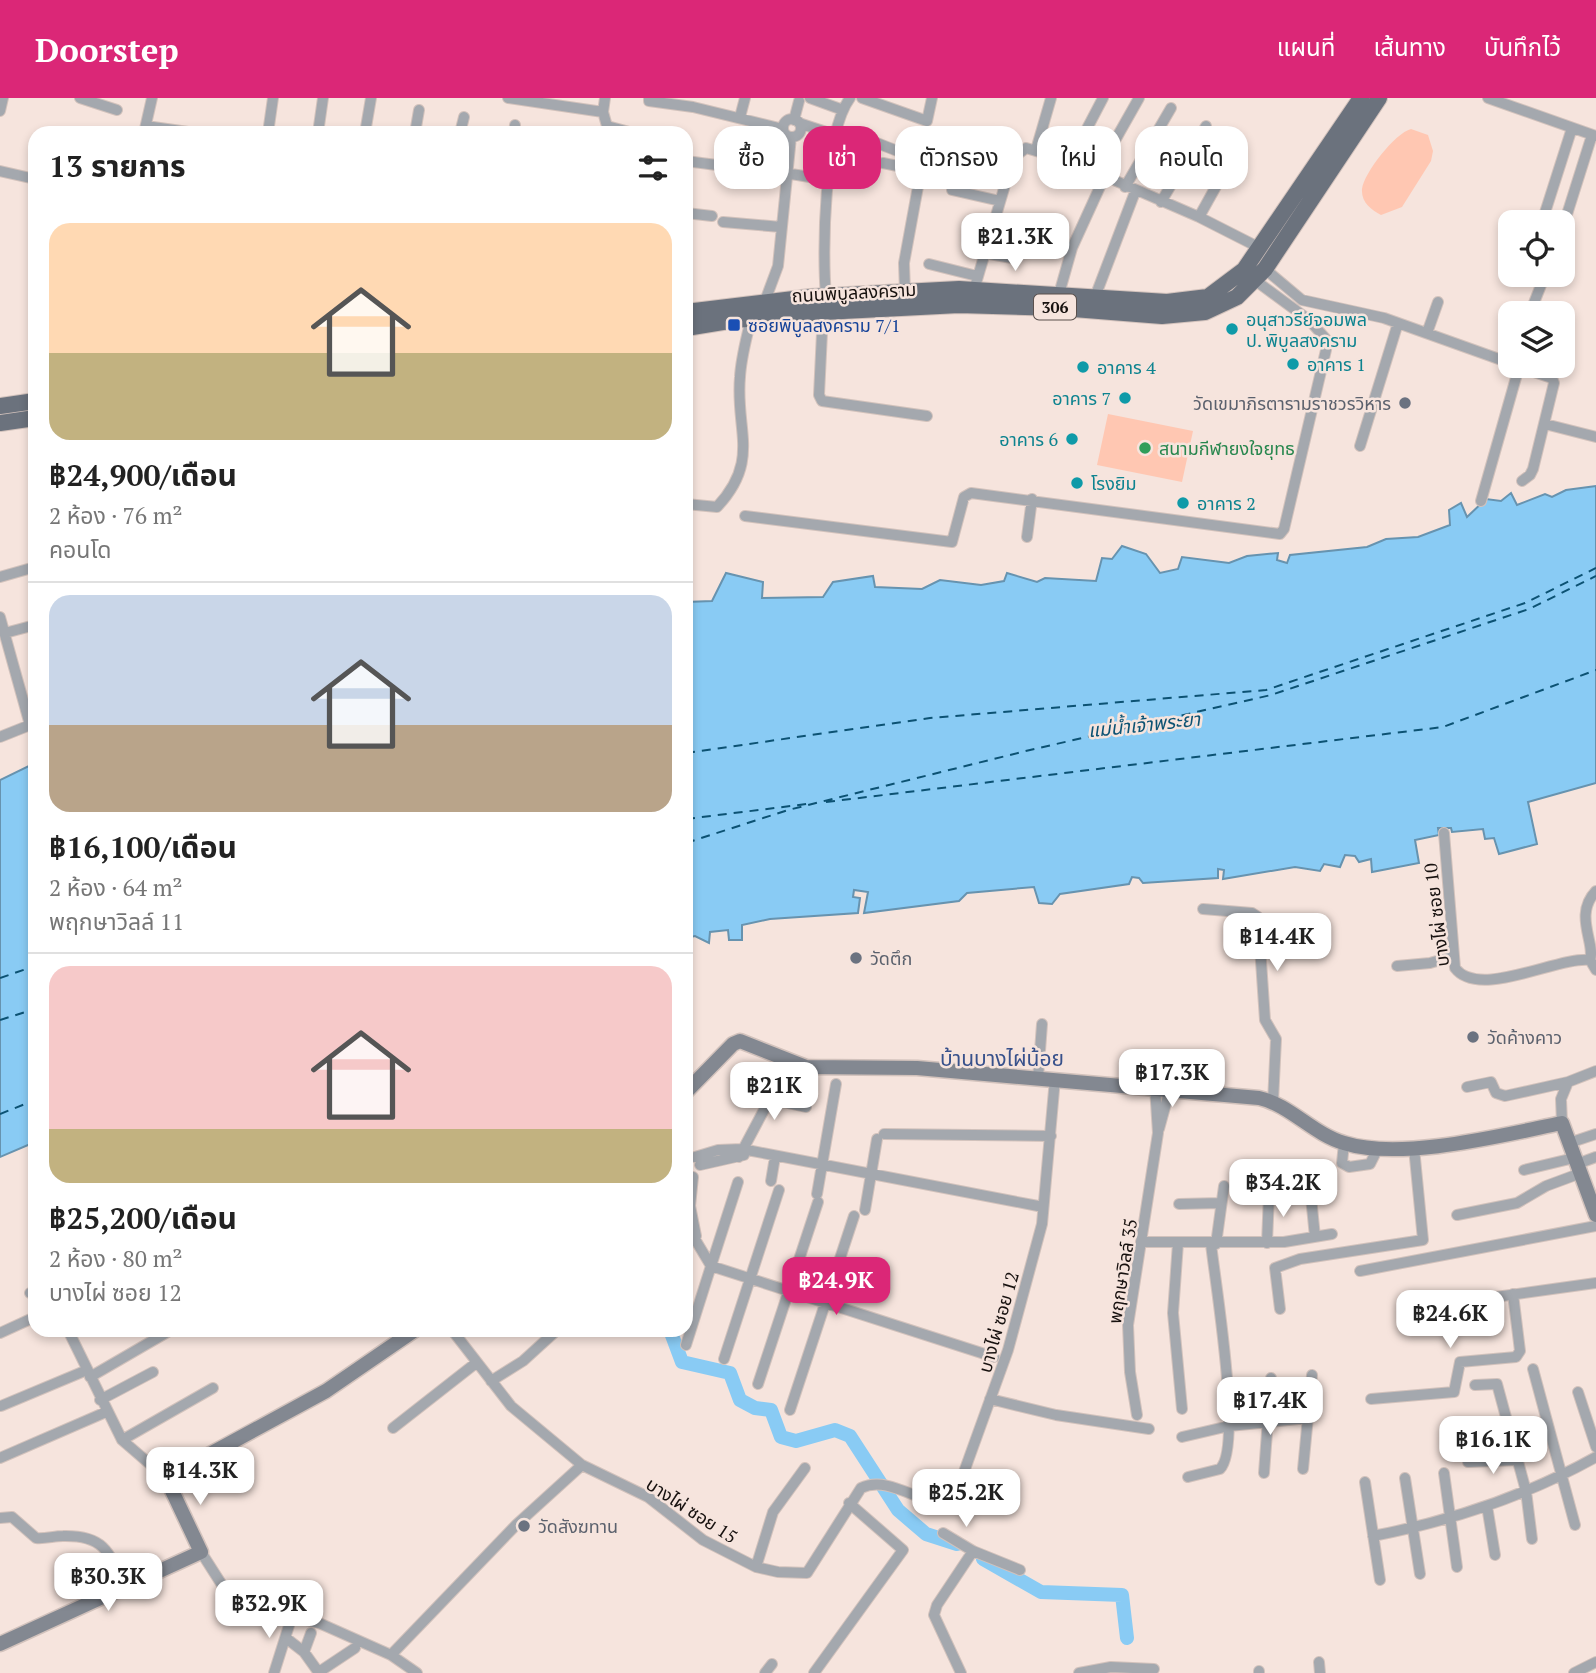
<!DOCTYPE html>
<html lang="th">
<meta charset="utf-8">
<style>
:root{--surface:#fff;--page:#f2f2f2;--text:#222;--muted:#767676;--line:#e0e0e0;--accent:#db2777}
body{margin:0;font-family:"PT Serif","Noto Sans Thai",serif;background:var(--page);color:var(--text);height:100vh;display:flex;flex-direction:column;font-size:26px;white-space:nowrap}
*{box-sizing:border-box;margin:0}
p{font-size:23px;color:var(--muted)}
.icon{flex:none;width:38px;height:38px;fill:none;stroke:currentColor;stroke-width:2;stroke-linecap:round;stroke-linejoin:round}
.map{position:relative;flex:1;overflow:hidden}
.details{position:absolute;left:28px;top:28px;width:665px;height:1211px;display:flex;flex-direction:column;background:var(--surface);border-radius:21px;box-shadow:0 4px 10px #0003}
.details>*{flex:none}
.top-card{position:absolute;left:714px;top:28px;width:665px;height:63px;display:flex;gap:14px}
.fabs{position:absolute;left:1498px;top:112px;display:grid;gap:14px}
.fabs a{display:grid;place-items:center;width:77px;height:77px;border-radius:14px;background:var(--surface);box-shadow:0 4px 10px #0003;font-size:35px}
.price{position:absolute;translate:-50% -60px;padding:0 16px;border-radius:14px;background:#fff;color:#222;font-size:23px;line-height:46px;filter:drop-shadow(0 2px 4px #0008)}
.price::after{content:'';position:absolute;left:50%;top:42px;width:21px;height:16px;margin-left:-10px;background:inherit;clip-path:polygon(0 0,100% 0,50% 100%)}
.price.selected{background:var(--accent);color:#fff}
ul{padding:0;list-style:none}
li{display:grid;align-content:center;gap:14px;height:371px;padding:0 21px}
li+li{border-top:2px solid var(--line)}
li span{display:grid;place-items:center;height:217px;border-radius:21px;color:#555}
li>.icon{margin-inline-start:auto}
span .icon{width:126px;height:126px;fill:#fffc;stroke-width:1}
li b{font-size:30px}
h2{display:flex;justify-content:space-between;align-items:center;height:84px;padding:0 21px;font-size:30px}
.chip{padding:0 24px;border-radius:21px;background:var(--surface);box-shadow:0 4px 10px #0003;font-size:24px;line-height:63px}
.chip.selected{background:var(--accent);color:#fff}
header{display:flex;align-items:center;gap:42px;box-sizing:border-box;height:98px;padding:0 35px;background:var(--accent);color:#fff}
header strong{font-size:33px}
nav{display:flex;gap:38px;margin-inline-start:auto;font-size:24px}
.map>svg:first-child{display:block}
.green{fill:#ffc7b2}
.water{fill:#89cbf4;stroke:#6793af;stroke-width:2}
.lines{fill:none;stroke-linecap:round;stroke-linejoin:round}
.river{stroke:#89cbf4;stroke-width:14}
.ferry{stroke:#0c5273;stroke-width:2;stroke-dasharray:9 7;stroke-linecap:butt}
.street-casing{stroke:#d2c2bc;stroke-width:12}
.secondary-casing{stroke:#d2c2bc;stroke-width:17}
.primary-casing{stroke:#d2c2bc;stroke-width:18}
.street{stroke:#a4a8ae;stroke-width:10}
.secondary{stroke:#838891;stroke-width:14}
.primary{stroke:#6b727d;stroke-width:16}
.transit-dot{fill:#1a4fb4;stroke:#f6e4dd;stroke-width:2.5}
.culture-dot{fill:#0f9aa8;stroke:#f6e4dd;stroke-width:2.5}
.worship-dot{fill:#6b7280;stroke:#f6e4dd;stroke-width:2.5}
.leisure-dot{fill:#2e9e5b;stroke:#f6e4dd;stroke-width:2.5}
.labels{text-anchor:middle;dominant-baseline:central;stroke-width:5;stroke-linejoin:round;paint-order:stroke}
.shield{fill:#f6e4dd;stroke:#5a504d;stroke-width:2}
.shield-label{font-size:16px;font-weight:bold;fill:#17110f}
.street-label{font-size:18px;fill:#17110f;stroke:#f6e4dd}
.culture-label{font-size:18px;fill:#0d838f;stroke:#f6e4dd;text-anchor:start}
.transit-label{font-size:18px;fill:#164399;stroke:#f6e4dd;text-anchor:start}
.worship-label{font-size:18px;fill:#5b616d;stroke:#f6e4dd;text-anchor:start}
.leisure-label{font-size:18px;fill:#27864d;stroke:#f6e4dd;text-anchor:start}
.water-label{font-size:19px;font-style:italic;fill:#0c5273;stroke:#f6e4dd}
.quarter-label{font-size:21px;fill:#38518b;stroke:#f6e4dd}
</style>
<header>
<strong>Doorstep</strong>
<nav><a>แผนที่</a><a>เส้นทาง</a><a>บันทึกไว้</a></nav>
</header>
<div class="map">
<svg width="1596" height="1575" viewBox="0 0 1596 1575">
<rect width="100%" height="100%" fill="#f6e4dd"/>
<path class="green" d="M 1411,31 L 1428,37 L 1433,53 L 1431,63 L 1402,109 L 1381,117 C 1371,112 1361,104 1362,91 C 1364,75 1395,35 1411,31 Z
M 1108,316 L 1193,333 L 1182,384 L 1097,367 Z"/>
<path class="water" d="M 1596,388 L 1596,685 L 1528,704 L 1537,746 L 1499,756 L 1494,740 L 1485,741 L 1483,731 L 1452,734 L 1451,730 L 1438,730 L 1439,737 L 1415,742 L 1419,765 L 1372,774 L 1371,761 L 1359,764 L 1355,758 L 1345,757 L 1340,769 L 1324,766 L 1320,773 L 1295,769 L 1223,781 L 1224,772 L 1218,771 L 1218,780 L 1143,785 L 1139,780 L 1132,779 L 1129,786 L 1060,796 L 1052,806 L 1039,805 L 1034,789 L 967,795 L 959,803 L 864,815 L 868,794 L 854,792 L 853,799 L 860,800 L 858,815 L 770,821 L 742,827 L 742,842 L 729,842 L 728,832 L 710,834 L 709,845 L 695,838 L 686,840 L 686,504 L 712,503 L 726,475 L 763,484 L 762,500 L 823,499 L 833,484 L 873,478 L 875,489 L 922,491 L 940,482 L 981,487 L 1004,483 L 1007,475 L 1037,484 L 1045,480 L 1096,483 L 1102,460 L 1112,461 L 1122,448 L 1146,456 L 1160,475 L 1178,471 L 1182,459 L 1229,465 L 1247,458 L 1278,455 L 1277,462 L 1287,465 L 1290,457 L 1367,449 L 1386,441 L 1418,439 L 1450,427 L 1449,412 L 1461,405 L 1467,419 L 1486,401 L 1501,403 L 1511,395 L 1517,407 L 1545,396 L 1552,399 L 1566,392 Z
M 35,665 L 35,1044 L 0,1059 L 0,682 Z"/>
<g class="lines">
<path class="river" d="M 670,1232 L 682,1264 L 730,1275 L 740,1302 L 755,1310 L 771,1312 L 781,1339 L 796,1343 L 835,1332 L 850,1338 L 898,1412 L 926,1436 L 957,1446
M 983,1461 L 1041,1494 L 1122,1497 L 1127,1540"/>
<path class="ferry" d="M 686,655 L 930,620 L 1266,592 L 1525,505 L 1596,470
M 826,704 L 1443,629 L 1596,572
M 686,721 L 807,706
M 686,745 L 788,712 L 1030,652 L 1271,597 L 1529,511 L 1596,478
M 0,880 L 35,868
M 0,922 L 35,911
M 0,1016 L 35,1002"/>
<defs>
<path id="street" d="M 80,0 L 117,12
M 508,0 L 603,14
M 605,0 L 603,14 L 607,28 L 633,35
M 649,0 L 649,3 L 693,9 L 783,31
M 810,0 L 843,12
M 862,0 L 927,23 L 932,0
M 1488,0 L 1596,38
M 0,13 L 3,0
M 740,19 L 745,0
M783 30a9 9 0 1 1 18 0a9 9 0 1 1-18 0Z
M 794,22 L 799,3
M 799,25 L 832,36
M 146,28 L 195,35
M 144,35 L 152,0
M 268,35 L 273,0
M 318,35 L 323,0
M 365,35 L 371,0
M 415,35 L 419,12
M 460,35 L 464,19
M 514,35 L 515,27
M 859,38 L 923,63
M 1036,52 L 1051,0
M 686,63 L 724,68
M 1070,63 L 1103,0
M 883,65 L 922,73
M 0,73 L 35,81
M 785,75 L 822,81
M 1096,76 L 1139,0
M 737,77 L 785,82
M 1125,89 L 1171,10
M 952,92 L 1000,103
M 1161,104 L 1206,28
M 686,115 L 712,118
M 1199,119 L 1234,56
M 723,124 L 781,129
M 1542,124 L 1572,30
M 1563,129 L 1592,37
M 984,155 L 1012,160 L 1019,155 L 1025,144
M 929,166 L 977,178
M 1265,171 L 1302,202 L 1384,220 L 1510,265
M 974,192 L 1013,60 L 1026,50 L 1070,63 L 1199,119 L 1260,150
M 905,194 L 904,165 L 926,45
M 1059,196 L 1072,150 L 1104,80
M 826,198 C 822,154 824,35 850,0
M 1095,199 L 1135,94
M 765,203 L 778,168 L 791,39
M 823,214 L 819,297 L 822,303 L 927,318
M 1530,215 L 1545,177
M 1427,235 L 1438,204
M 1516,268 L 1552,280 L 1554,285 L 1533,371 L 1530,377 L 1522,383
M 1545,326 L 1596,339
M 1360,348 L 1398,225
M 1481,403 L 1519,269
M 686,406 L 717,409 C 761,362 735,332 740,279 C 741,259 747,239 751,220
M 745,418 L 952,444 L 964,399 L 971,395 L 1280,436 L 1284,431 L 1326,252 L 1326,241 L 1309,222 L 1256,183
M 1027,439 L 1032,401
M 0,479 L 35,469
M 0,519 L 30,627 L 0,639
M 5,535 L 35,527
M 1444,735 L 1455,870 C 1479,902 1558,858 1590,862
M 1203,811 L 1252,815 L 1258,819 L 1265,922 L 1276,941 L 1273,1004
M 1590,862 C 1596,846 1573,817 1596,793
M 1590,862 L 1596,872
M 1397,868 L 1430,865 L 1454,858
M 1038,980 L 1042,926
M 1467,989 L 1491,984 L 1496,995 L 1505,998 L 1568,984
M 769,1001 L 806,1009
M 1562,1025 L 1561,1001 L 1568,984 L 1596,973
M 1159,1031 L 1170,991
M 884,1036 L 1051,1038
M 1344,1045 L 1342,1065 L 1349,1069 L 1370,1066 L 1378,1050
M 1569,1045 L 1596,1036
M 695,1059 L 718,1052 L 742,1051 L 1038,1108
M 739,1059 L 783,976
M 1577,1066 L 1596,1059
M 700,1067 L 744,1057
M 1524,1072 L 1574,1060
M 693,1079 L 690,1108 L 696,1138
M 771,1083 L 775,1059
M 738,1084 L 711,1168 L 994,1259
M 817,1096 L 836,986
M 1311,1099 L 1315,1139
M 1179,1106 L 1221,1105
M 865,1112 L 877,1041
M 1457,1117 L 1517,1105 L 1546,1088 L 1581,1075
M 1142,1144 L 1284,1144 L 1332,1136
M 1178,1145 L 1173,1215 L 1182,1311
M 1267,1145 L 1269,1096
M 1216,1146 L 1224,1088
M 1360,1173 L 1596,1128
M 30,1195 L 35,1193
M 1438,1207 L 1596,1185
M 1280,1211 L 1275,1170 L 1300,1161 L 1423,1142 L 1414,1050
M 68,1232 L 122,1342 L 166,1380
M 452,1232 L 511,1308 L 582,1367 L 648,1399 L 703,1442 L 756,1469 L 778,1474 L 807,1475 L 861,1390 C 892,1375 928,1414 950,1402 L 960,1385 L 1008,1252 L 1042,1126 L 1055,981
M 0,1235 L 35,1219
M 686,1247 L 711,1168 L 686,1126
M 724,1261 L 779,1092
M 1533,1271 L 1575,1427
M 90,1279 L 171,1232
M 491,1283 L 523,1263 L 557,1232
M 758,1286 L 818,1104
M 1475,1287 L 1497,1286 L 1526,1393 L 1532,1441
M 1578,1294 L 1596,1349
M 990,1301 L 1056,1317 L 1149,1331
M 1371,1301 L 1454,1294 L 1460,1264 L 1516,1259 L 1520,1253 L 1513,1196
M 100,1302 L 153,1274
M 1,1308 L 87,1272
M 790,1312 L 854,1118
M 1137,1317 L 1130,1274 L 1128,1227 L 1158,1035 L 1155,989
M 1472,1326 L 1508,1326
M 393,1330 L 476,1265
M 1182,1339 L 1229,1328 L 1308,1320
M 122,1342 L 213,1290
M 0,1360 L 106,1314
M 1468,1364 L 1517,1362
M 1303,1371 L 1312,1277
M 1264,1375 L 1271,1280
M 1444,1375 L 1457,1469
M 1188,1379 L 1220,1371 C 1243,1349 1215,1183 1211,1146
M 1405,1380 L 1420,1476
M 1365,1384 L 1380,1482
M 1487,1408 L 1495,1457
M 0,1420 L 12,1419 L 36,1440 C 45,1441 54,1438 63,1438 C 105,1437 110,1455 124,1489
M 943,1435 L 973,1453
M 1373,1438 C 1451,1423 1526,1398 1596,1359
M 201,1454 L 231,1501 L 257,1511 L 319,1525 L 391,1557 L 417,1575
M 756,1469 L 773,1414 L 805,1370
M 286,1540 L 304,1554 L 319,1575
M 304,1554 L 311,1535
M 391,1557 L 516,1427 L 582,1367
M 1319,1564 L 1320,1575
M 1259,1573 L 1259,1575
M 319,1574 L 355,1550
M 274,1575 L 292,1518
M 765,1575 L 772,1566
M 814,1575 L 903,1452 L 849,1405
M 961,1575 L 934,1517 L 937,1507 L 973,1453 L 1020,1472
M 1079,1575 L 1111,1569 L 1154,1571
M 1574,1575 L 1596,1564"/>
<path id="secondary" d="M 686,994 L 733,946 L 740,943 L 806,969 L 917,970 L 1259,1000 C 1290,1007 1313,1036 1344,1045 C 1401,1063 1503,1037 1562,1025 L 1596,1117
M 0,1546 L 201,1454 L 166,1380 L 326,1293 L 415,1232"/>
<path id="primary" d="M 686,214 L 810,199 L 959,191 L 1167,204 L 1208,199 L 1244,172 L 1361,0
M 686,230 L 735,222 L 823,214 L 959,207 L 1061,210 L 1162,218 L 1205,214 L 1237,199 L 1265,171 L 1379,0
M 0,308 L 35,303
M 0,325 L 35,320"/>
</defs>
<use href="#street" class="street-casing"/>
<use href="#secondary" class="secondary-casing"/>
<use href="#primary" class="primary-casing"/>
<use href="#street" class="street"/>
<use href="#secondary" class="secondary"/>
<use href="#primary" class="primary"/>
</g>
<rect class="transit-dot" x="727" y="220" width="14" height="14" rx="3.5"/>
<g class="culture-dot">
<circle cx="1232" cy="231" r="7"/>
<circle cx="1293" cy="266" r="7"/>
<circle cx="1083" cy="269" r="7"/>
<circle cx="1125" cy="300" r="7"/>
<circle cx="1072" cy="341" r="7"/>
<circle cx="1077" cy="385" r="7"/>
<circle cx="1183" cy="405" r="7"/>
</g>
<g class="worship-dot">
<circle cx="1405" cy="305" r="7"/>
<circle cx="856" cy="860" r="7"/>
<circle cx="1473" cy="939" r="7"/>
<circle cx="524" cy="1428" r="7"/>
</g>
<circle class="leisure-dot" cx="1145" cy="350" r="7"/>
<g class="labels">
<rect class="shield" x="1034" y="196.5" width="42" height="25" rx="5"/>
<g class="shield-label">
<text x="1055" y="209">306</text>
</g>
<g class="street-label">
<text transform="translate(854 194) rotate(-3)">ถนนพิบูลสงคราม</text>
<text transform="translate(1436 817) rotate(-97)">บางไผ่ ซอย 10</text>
<text transform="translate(1122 1173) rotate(-81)">พฤกษาวิลล์ 35</text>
<text transform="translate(998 1224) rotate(-74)">บางไผ่ ซอย 12</text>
<text transform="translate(692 1412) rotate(33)">บางไผ่ ซอย 15</text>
</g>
<g class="culture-label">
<text x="1246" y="221">อนุสาวรีย์จอมพล<tspan x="1246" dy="21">ป. พิบูลสงคราม</tspan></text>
<text x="1307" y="266">อาคาร 1</text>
<text x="1097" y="269">อาคาร 4</text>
<text x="1111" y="300" text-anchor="end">อาคาร 7</text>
<text x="1058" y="341" text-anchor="end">อาคาร 6</text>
<text x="1091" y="385">โรงยิม</text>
<text x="1197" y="405">อาคาร 2</text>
</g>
<g class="transit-label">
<text x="748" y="227">ซอยพิบูลสงคราม 7/1</text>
</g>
<g class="worship-label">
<text x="1391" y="305" text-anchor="end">วัดเขมาภิรตารามราชวรวิหาร</text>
<text x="870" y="860">วัดตึก</text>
<text x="1487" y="939">วัดค้างคาว</text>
<text x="538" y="1428">วัดสังฆทาน</text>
</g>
<g class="leisure-label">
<text x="1159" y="350">สนามกีฬายงใจยุทธ</text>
</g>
<g class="water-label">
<text transform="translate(1144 626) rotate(-6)">แม่น้ำเจ้าพระยา</text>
</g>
<g class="quarter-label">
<text x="1002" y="960">บ้านบางไผ่น้อย</text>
</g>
</g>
</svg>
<div class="fabs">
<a><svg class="icon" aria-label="locate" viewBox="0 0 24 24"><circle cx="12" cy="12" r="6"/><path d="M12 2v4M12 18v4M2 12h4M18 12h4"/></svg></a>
<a><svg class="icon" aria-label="layers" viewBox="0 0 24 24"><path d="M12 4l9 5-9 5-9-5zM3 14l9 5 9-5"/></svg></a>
</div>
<b class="price" style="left:1015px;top:175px">฿21.3K</b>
<b class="price" style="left:1277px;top:875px">฿14.4K</b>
<b class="price" style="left:1172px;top:1011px">฿17.3K</b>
<b class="price" style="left:774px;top:1024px">฿21K</b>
<b class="price" style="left:1283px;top:1121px">฿34.2K</b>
<b class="price selected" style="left:836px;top:1219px">฿24.9K</b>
<b class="price" style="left:1450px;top:1252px">฿24.6K</b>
<b class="price" style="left:1270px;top:1339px">฿17.4K</b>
<b class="price" style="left:1493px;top:1378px">฿16.1K</b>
<b class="price" style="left:200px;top:1409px">฿14.3K</b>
<b class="price" style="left:966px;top:1431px">฿25.2K</b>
<b class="price" style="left:108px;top:1515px">฿30.3K</b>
<b class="price" style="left:269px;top:1542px">฿32.9K</b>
<div class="top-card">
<a class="chip">ซื้อ</a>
<a class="chip selected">เช่า</a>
<a class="chip">ตัวกรอง</a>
<a class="chip">ใหม่</a>
<a class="chip">คอนโด</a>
</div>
<section class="details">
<h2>13 รายการ<svg class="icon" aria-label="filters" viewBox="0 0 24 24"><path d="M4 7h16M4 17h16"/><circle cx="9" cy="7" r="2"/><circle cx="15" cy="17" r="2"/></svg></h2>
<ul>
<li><span style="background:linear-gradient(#ffd9b3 60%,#c2b280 0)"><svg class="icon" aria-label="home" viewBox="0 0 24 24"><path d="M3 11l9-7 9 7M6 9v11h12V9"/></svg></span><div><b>฿24,900/เดือน</b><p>2 ห้อง · 76 m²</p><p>คอนโด</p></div></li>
<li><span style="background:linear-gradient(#c9d6e8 60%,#b9a48a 0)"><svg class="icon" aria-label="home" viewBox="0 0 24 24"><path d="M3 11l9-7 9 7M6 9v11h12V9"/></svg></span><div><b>฿16,100/เดือน</b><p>2 ห้อง · 64 m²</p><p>พฤกษาวิลล์ 11</p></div></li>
<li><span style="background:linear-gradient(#f6c9c9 75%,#c2b280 0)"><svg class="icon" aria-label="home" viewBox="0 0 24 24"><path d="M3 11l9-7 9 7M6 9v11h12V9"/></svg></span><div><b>฿25,200/เดือน</b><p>2 ห้อง · 80 m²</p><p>บางไผ่ ซอย 12</p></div></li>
</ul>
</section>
</div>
